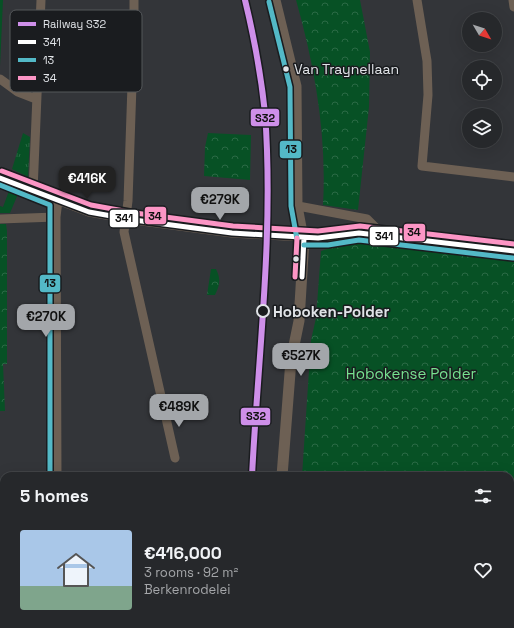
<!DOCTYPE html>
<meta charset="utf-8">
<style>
:root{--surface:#26282b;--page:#2e3033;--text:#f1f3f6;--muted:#a4a6a9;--line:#424447;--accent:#a3a6aa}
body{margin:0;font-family:"Space Grotesk",sans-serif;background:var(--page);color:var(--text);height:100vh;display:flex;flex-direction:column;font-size:15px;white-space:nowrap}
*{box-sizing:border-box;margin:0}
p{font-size:13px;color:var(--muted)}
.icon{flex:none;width:22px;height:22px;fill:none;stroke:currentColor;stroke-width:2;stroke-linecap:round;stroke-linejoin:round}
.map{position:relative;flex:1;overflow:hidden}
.sheet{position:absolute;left:0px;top:472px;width:514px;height:156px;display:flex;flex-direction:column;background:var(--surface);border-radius:12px 12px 0 0;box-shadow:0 4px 16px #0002,0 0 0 1px var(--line)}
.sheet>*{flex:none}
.needle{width:26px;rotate:129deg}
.fabs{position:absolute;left:462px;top:12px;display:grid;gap:8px}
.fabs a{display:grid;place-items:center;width:40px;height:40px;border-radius:50%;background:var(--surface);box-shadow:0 4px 16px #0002,0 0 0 1px var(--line);font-size:20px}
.price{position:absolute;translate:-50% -34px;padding:0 9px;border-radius:8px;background:var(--accent);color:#111;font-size:13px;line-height:26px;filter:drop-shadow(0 1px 2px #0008)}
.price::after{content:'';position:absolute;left:50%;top:24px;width:12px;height:9px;margin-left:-6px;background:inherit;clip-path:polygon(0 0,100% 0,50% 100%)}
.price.current{background:#222;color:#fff}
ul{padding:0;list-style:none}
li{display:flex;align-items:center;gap:12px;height:100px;padding:0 20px}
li+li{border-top:1px solid var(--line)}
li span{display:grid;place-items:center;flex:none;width:112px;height:80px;border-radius:4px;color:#555}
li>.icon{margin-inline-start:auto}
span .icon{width:48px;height:48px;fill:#fffc;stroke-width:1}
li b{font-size:17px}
h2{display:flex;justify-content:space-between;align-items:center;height:48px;padding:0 20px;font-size:17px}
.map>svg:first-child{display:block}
.grass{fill:url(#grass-tufts)}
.forest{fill:url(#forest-crowns)}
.garden{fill:#075125}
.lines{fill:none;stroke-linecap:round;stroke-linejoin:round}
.minor{stroke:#6d6054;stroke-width:9}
.tertiary{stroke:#6d6054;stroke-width:11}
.bus-1-casing{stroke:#1a1c1f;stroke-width:8}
.bus-2-casing{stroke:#1a1c1f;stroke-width:8}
.bus-3-casing{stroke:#1a1c1f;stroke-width:8}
.bus-1{stroke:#fff;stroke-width:5}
.bus-2{stroke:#53b9c7;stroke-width:5}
.bus-3{stroke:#fc95c5;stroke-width:5}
.rail-1-casing{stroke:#1a1c1f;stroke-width:9}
.rail-1{stroke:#ce8fe9;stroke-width:6}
.bus-dot{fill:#e0e3e7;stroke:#1a1c1f;stroke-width:1.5}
.stop-dot{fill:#1a1c1f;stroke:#e0e3e7;stroke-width:2}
.labels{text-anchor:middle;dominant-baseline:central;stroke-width:3;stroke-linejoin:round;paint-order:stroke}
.bus-label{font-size:14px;fill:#e0e3e7;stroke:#1a1c1f;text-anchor:start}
.stop-label{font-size:15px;font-weight:bold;fill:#e0e3e7;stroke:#1a1c1f;text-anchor:start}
.park-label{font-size:15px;fill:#77e290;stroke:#1a1c1f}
.key{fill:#1a1c1f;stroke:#55585b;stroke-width:1}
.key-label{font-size:11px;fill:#e0e3e7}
.line-badge{stroke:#1a1c1f;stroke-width:1.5}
.pale-badge-label{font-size:11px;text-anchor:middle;font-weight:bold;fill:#111}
</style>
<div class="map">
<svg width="514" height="628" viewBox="0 0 514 628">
<defs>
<pattern id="grass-tufts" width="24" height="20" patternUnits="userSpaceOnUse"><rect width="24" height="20" fill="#075125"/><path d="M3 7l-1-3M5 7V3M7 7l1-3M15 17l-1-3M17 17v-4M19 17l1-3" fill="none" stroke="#2b6a45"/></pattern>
<pattern id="forest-crowns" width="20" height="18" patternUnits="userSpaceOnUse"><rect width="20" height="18" fill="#075125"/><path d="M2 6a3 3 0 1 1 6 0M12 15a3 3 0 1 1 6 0" fill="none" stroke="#2b6a45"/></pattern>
</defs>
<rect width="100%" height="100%" fill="#333539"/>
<path class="grass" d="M 23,133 L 30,137 L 28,177 L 12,169 Z
M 95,624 L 113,624 L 140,628 L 95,628 Z"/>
<path class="forest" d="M 296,0 L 360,0 L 370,52 L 369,107 L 358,210 L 323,205 C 327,136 315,67 296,0 Z
M 208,133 L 251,135 L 250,180 L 204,176 L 205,147 Z
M 0,224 L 6,224 L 7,231 L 7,364 L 3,364 L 5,411 L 0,411 Z
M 362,241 L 514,256 L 514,628 L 287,628 L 288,624 L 510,624 L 510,476 L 302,476 L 311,340 L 316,318 L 321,251 L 346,243 Z
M 211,269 L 216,269 C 221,279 220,285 215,295 L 207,295 Z"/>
<path class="garden" d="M 0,0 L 3,0 L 0,66 Z
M 9,191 L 18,194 L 10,213 L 0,213 L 0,206 L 3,207 Z"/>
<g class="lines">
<path class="minor" d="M 134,0 L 134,27 L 128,201 L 124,232 L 175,458
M 276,0 L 297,86 L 298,206 L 304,238
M 417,0 L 427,61 L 428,95 L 422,166 L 514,177
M 513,0 L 514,7
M 0,79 L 18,92 L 36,99
M 0,178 L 89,212 L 134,220 L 232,233 L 318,238 L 359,233 L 514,251
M 33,191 L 41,0
M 298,206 L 367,219 L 385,237
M 0,219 L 56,217
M 57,476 L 56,217 L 58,200
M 0,624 L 3,628
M 48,628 L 48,624"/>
<path class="tertiary" d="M 282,476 L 291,360 L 299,321 L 304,238
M 272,628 L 272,624"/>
<defs>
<path id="bus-1" d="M 0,178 L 89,212 L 134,220 L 232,233 L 318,238 L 359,233 L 514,251
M 302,277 L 304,238"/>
<path id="bus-2" d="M 269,2 L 290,87 L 291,206 L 297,239
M 0,185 L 50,205 L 50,476
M 304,245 L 328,245 L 359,240 L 513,258"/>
<path id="bus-3" d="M 2,171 L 91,205 L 135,213 L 233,226 L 318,231 L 360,226 L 514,244
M 295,277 L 297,238"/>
</defs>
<use href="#bus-1" class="bus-1-casing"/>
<use href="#bus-2" class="bus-2-casing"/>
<use href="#bus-3" class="bus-3-casing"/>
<use href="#bus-1" class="bus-1"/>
<use href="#bus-2" class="bus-2"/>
<use href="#bus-3" class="bus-3"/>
<defs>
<path id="rail-1" d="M 245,0 C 254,37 261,75 265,113 C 274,234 258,356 252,476"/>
</defs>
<use href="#rail-1" class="rail-1-casing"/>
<use href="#rail-1" class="rail-1"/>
</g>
<g class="bus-dot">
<circle cx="286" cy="69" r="3.5"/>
<circle cx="296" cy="259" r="3.5"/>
</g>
<circle class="stop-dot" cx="263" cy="311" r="6"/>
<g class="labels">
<g class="bus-label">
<text x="294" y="69">Van Traynellaan</text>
</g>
<g class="stop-label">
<text x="273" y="311">Hoboken-Polder</text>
</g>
<g class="park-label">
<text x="411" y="373">Hobokense Polder</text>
</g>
</g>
<rect x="10" y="10" width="132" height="82" rx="6" class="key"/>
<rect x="18" y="22" width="18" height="4" fill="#ce8fe9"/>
<rect x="18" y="40" width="18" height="4" fill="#fff"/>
<rect x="18" y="58" width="18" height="4" fill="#53b9c7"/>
<rect x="18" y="76" width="18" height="4" fill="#fc95c5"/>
<g class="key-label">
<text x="43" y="28">Railway S32</text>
<text x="43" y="46">341</text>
<text x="43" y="64">13</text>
<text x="43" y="82">34</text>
</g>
<g class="line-badge">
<rect x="250" y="108" width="30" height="19" rx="4" fill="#ce8fe9"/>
<rect x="279" y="140" width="23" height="19" rx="4" fill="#53b9c7"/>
<rect x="144" y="206" width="23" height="19" rx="4" fill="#fc95c5"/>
<rect x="109" y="209" width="30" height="19" rx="4" fill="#fff"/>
<rect x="403" y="223" width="23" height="19" rx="4" fill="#fc95c5"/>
<rect x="369" y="226" width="30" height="20" rx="4" fill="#fff"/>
<rect x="39" y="274" width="22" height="19" rx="4" fill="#53b9c7"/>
<rect x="240" y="407" width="31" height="19" rx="4" fill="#ce8fe9"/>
</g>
<g class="pale-badge-label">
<text x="265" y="122">S32</text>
<text x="291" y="153">13</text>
<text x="155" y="220">34</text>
<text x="124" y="222">341</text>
<text x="414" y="236">34</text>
<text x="384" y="240">341</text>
<text x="50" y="287">13</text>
<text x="256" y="420">S32</text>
</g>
</svg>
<div class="fabs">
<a><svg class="needle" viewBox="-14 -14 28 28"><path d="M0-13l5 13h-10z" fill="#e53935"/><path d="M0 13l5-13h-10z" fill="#a4a6a9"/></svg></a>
<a><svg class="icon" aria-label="locate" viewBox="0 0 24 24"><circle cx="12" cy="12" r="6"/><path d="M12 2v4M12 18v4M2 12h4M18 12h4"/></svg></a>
<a><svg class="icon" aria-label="layers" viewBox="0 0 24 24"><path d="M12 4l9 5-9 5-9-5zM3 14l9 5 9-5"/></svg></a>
</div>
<b class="price current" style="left:87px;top:200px">€416K</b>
<b class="price" style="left:220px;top:221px">€279K</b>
<b class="price" style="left:46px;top:338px">€270K</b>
<b class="price" style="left:301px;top:377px">€527K</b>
<b class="price" style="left:179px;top:428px">€489K</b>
<section class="sheet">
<h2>5 homes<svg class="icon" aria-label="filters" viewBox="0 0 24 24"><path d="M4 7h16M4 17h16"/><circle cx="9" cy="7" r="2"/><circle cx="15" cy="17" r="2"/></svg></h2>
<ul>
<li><span style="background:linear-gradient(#a9c7e8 70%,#7fa58c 0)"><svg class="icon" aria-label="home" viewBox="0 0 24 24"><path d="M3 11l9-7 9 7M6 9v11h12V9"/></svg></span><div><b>€416,000</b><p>3 rooms · 92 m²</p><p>Berkenrodelei</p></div><svg class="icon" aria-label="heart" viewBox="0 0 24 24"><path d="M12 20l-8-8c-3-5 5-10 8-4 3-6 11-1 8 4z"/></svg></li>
</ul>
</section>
</div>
